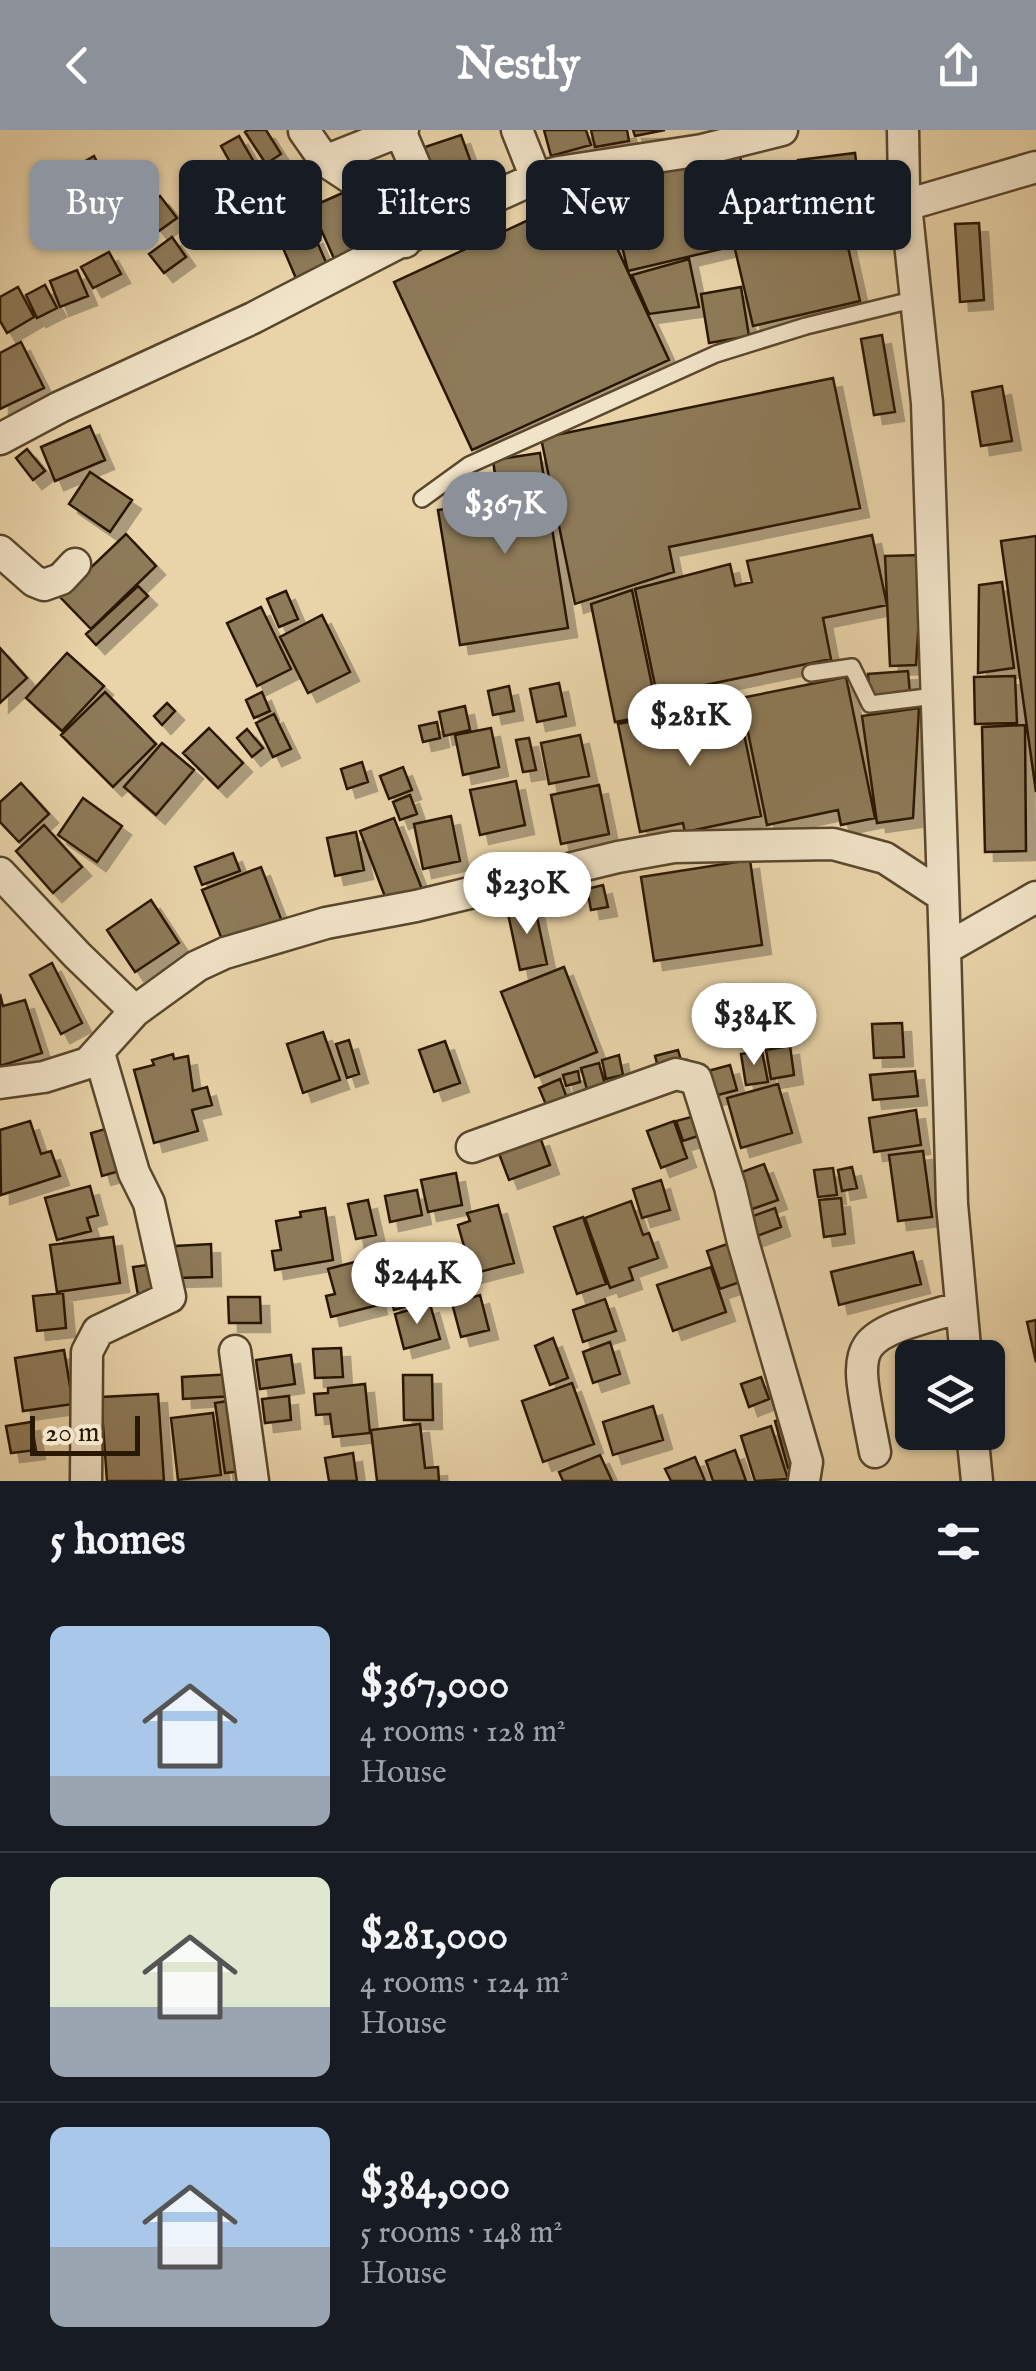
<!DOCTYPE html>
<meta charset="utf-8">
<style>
:root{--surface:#171b24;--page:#242831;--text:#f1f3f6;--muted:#9ea1a6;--line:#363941;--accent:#8c9099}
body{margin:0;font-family:"IM FELL English",serif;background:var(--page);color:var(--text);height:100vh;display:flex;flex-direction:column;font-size:38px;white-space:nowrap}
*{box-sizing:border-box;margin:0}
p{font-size:32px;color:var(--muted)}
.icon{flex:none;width:55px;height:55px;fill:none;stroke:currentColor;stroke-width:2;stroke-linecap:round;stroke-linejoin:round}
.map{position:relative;height:1351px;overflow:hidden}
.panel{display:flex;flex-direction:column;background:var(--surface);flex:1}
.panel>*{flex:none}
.guide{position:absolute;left:30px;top:30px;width:978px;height:90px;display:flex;gap:20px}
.fabs{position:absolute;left:895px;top:1210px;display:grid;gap:20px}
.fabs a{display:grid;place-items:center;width:110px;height:110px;border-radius:15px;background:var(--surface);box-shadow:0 2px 8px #0004;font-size:50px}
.scale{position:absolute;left:30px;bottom:25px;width:110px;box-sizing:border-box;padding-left:10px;border:5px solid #291802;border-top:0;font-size:28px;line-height:35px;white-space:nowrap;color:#291802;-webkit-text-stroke:8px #f1e3c7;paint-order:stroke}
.price{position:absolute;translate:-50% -85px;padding:0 22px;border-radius:35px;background:#fff;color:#222;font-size:32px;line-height:65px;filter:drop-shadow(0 2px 5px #0008)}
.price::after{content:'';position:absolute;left:50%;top:60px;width:30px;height:22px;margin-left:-15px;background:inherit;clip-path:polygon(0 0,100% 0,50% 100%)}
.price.active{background:var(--accent);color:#fff}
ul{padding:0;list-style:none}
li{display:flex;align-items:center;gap:30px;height:250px;padding:0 50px}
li+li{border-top:2px solid var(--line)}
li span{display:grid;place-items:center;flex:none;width:280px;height:200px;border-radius:15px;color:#555}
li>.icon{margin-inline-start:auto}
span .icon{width:120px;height:120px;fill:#fffc;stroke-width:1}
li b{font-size:42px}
h2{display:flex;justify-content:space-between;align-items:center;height:120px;padding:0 50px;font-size:42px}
.chip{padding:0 35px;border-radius:15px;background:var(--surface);box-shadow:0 2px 8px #0004;font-size:35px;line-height:90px}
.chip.active{background:var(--accent);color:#fff}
header{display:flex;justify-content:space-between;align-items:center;height:130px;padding:0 50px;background:var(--accent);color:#fff;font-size:45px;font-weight:700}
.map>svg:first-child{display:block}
.building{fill:#8d7a59;stroke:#291802;stroke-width:2.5;filter:url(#shadow)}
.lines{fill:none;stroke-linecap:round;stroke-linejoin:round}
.service-casing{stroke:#59472c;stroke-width:20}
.minor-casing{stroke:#59472c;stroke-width:35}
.service{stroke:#f1e3c7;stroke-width:15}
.minor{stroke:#f1e3c7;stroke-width:30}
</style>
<header><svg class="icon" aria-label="back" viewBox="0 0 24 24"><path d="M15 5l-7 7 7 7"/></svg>Nestly<svg class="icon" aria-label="share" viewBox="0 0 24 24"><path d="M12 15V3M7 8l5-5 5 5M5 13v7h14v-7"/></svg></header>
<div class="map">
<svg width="1036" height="1351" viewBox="0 0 1036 1351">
<defs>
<filter id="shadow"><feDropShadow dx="9" dy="9" stdDeviation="0" flood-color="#0004"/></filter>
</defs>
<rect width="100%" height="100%" fill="#e9d4a9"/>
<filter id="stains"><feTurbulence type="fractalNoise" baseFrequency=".002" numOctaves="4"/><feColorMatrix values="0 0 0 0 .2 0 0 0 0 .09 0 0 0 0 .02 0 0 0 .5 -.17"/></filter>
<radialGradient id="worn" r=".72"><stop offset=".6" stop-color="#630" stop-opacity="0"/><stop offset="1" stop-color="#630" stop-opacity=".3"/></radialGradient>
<path class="building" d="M 248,0 L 266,0 L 281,24 L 266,34 L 245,2 Z
M 544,0 L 586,0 L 591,15 L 551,26 Z
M 591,0 L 627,0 L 629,11 L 595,17 Z
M 633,0 L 665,0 L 635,6 Z
M 461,5 L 473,38 L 435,52 L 422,18 Z
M 239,6 L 265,51 L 246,61 L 221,16 Z
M 739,22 L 759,110 L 628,141 L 607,53 Z
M 855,23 L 862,79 L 805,86 L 798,30 Z
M 94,26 L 107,52 L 84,65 L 70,40 Z
M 60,41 L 72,71 L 45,81 L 33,52 Z
M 208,47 L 225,79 L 210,88 L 192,56 Z
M 356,57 L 381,112 L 336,133 L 311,77 Z
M 160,66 L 177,88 L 159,101 L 143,80 Z
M 596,73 L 669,230 L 472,320 L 394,152 L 548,81 L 554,93 Z
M 303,78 L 312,101 L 283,113 L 274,89 Z
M 842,90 L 860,171 L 753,196 L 734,115 Z
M 979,93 L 984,170 L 960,172 L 955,94 Z
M 314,105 L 329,139 L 298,153 L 283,118 Z
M 172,107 L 186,127 L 164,143 L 149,124 Z
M 109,122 L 121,144 L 93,158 L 81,137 Z
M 689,129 L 699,177 L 649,184 L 632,145 Z
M 77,140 L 88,166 L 60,177 L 50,151 Z
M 45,155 L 57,178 L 37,188 L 26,165 Z
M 18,157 L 34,187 L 7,203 L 0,191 L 0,167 Z
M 741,157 L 749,206 L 709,213 L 701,164 Z
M 882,205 L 895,282 L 874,285 L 861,209 Z
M 21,212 L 44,258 L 0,279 L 0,223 Z
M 833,248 L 860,378 L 669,417 L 674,442 L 575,474 L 541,308 Z
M 1002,256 L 1012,311 L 981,316 L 972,262 Z
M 90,296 L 105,330 L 55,351 L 41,317 Z
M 27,319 L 45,341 L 33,350 L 16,328 Z
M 540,323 L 568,498 L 460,515 L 438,380 L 477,374 L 474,356 L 496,352 L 493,330 Z
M 90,342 L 132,370 L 110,402 L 69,374 Z
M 126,404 L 156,436 L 91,499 L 60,467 Z
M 872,405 L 887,475 L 823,488 L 831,529 L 657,565 L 635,459 L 730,434 L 735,456 L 752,452 L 747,431 Z
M 1036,406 L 1036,662 L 1001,411 Z
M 923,425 L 916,535 L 890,536 L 885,426 Z
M 1002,452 L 1014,538 L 978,543 L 979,455 Z
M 138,456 L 148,466 L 96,515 L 86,504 Z
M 632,460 L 658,584 L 615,592 L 591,474 Z
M 286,461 L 298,489 L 279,497 L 267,469 Z
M 261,477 L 291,539 L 257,556 L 227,493 Z
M 322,485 L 350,542 L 308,563 L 280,507 Z
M 0,518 L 27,548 L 0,573 Z
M 67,523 L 104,556 L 62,601 L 26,568 Z
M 908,541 L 910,564 L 870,567 L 868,544 Z
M 1015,546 L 1017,593 L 975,594 L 974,547 Z
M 846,547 L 875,688 L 841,695 L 838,680 L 767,695 L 741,568 Z
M 559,553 L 566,586 L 537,592 L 530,559 Z
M 509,556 L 514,581 L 493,585 L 488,561 Z
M 105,562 L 156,614 L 113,657 L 61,605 Z
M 262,562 L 270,581 L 254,588 L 246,570 Z
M 737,570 L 761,686 L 685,702 L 683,693 L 640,702 L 618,594 Z
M 167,573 L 175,581 L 162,595 L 154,586 Z
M 465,576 L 470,600 L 444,606 L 439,582 Z
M 919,578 L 913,688 L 877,693 L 862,586 Z
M 274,584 L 291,619 L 273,627 L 256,593 Z
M 437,592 L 440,608 L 423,612 L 419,596 Z
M 1025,595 L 1026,721 L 985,722 L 982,597 Z
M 209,598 L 243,633 L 218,658 L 183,623 Z
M 491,598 L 499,637 L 463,645 L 455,605 Z
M 247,599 L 263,618 L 252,627 L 237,608 Z
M 580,605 L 589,646 L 549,654 L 541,613 Z
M 529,608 L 536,640 L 523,642 L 516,610 Z
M 162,613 L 194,640 L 156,685 L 124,657 Z
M 362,632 L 368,652 L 347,659 L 341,639 Z
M 403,637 L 412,660 L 389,669 L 380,646 Z
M 516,651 L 525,695 L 480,705 L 470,660 Z
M 21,653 L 49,684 L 19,712 L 0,692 L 0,672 Z
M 599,655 L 609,704 L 561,714 L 551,665 Z
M 410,665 L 417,684 L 400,690 L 393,672 Z
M 83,668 L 122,696 L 97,732 L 58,705 Z
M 451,686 L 460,731 L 423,739 L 414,694 Z
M 394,688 L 422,759 L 387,772 L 360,701 Z
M 44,695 L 82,737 L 53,763 L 16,721 Z
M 356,702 L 364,740 L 335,746 L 327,708 Z
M 233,723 L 240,741 L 202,755 L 195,737 Z
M 750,730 L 762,815 L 654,831 L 641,747 Z
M 261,737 L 283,794 L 225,817 L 202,760 Z
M 603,755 L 608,777 L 591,780 L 587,759 Z
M 151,770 L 179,813 L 135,842 L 107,800 Z
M 534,773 L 547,834 L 520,840 L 507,779 Z
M 52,833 L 82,893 L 61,904 L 30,845 Z
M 564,837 L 597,922 L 535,947 L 501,862 Z
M 0,864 L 3,876 L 25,870 L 42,923 L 0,936 Z
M 733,870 L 734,894 L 709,895 L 708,871 Z
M 902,893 L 904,927 L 874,928 L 872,894 Z
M 323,902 L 340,950 L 303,963 L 287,914 Z
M 349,910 L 359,944 L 347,948 L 336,914 Z
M 445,911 L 460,953 L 434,962 L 419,920 Z
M 790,916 L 794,945 L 771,949 L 766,920 Z
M 678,920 L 683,937 L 660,944 L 655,926 Z
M 762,921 L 768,952 L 746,955 L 741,924 Z
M 173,924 L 174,929 L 188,926 L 193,961 L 207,957 L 212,975 L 192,980 L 198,1001 L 154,1013 L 134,940 L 154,935 L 152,930 Z
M 619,925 L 623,945 L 606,949 L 602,930 Z
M 599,933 L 606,958 L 588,963 L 581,938 Z
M 730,935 L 737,960 L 714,966 L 708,941 Z
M 578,941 L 580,952 L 566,956 L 563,945 Z
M 915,941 L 918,966 L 873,970 L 870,945 Z
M 560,949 L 569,974 L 549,982 L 539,958 Z
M 778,954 L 792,1003 L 741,1018 L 727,968 Z
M 916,980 L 921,1015 L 874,1022 L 869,988 Z
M 695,986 L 701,1005 L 683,1011 L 676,991 Z
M 30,991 L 41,1024 L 51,1021 L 60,1046 L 1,1065 L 0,1000 Z
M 674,991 L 687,1028 L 661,1038 L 647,1001 Z
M 116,996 L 127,1039 L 102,1046 L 91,1003 Z
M 540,1007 L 550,1035 L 509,1050 L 498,1021 Z
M 923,1021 L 932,1087 L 898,1091 L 889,1025 Z
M 764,1034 L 778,1070 L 744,1082 L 731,1046 Z
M 852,1037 L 857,1058 L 842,1061 L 838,1040 Z
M 833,1038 L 837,1065 L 818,1067 L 814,1040 Z
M 456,1043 L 462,1075 L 428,1082 L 421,1050 Z
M 661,1050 L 670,1080 L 642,1088 L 633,1059 Z
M 90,1056 L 98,1085 L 87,1088 L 91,1101 L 57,1110 L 45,1068 Z
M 417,1060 L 422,1085 L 390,1092 L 385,1066 Z
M 841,1068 L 845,1104 L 824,1107 L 819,1070 Z
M 368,1070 L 376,1105 L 356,1109 L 348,1074 Z
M 631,1071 L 643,1105 L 649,1103 L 658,1128 L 629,1138 L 633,1150 L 610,1158 L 585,1088 Z
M 498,1075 L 514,1133 L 472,1144 L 458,1095 L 470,1091 L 467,1083 Z
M 325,1078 L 333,1130 L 275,1140 L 272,1121 L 281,1120 L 276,1091 L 301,1087 L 300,1082 Z
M 775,1078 L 781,1097 L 752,1108 L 745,1089 Z
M 583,1087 L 606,1154 L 577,1164 L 554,1097 Z
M 113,1107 L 120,1153 L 57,1162 L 50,1115 Z
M 730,1113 L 743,1151 L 720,1159 L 707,1121 Z
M 211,1114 L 212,1147 L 176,1148 L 175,1116 Z
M 913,1122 L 921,1154 L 839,1175 L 831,1142 Z
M 366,1129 L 378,1175 L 331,1187 L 326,1166 L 335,1164 L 328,1139 Z
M 155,1134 L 160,1161 L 138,1165 L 133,1137 Z
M 711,1137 L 726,1182 L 673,1201 L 657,1155 Z
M 410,1156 L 415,1174 L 394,1180 L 389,1162 Z
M 63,1163 L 66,1198 L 37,1201 L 33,1166 Z
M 480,1165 L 489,1200 L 461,1207 L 452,1173 Z
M 228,1167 L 260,1167 L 261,1193 L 229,1193 Z
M 605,1169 L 616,1201 L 583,1212 L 573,1180 Z
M 430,1174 L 440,1209 L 404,1219 L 395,1184 Z
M 1036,1190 L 1036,1232 L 1027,1192 Z
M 553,1208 L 568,1248 L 550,1255 L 535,1216 Z
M 610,1212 L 620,1244 L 593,1253 L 583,1222 Z
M 341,1218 L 343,1247 L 315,1248 L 313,1219 Z
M 64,1220 L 73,1274 L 23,1281 L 15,1228 Z
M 291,1225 L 295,1254 L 260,1259 L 256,1230 Z
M 233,1244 L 234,1266 L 183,1269 L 182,1247 Z
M 403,1245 L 432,1245 L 433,1290 L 404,1290 Z
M 761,1247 L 769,1269 L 749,1277 L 741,1254 Z
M 572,1253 L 594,1314 L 543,1332 L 522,1271 Z
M 365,1254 L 370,1303 L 333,1307 L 330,1284 L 316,1285 L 314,1264 L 328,1263 L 328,1258 Z
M 158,1264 L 164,1351 L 107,1351 L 101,1267 Z
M 289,1266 L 291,1290 L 265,1293 L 262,1269 Z
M 233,1270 L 242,1341 L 225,1343 L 215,1273 Z
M 653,1276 L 663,1310 L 613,1325 L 603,1292 Z
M 213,1283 L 221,1345 L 178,1350 L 171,1288 Z
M 789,1287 L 802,1334 L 788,1338 L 775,1291 Z
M 31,1292 L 36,1320 L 11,1323 L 6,1296 Z
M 420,1294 L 425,1338 L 438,1337 L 439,1351 L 377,1351 L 371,1300 Z
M 771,1296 L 788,1349 L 755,1351 L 741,1306 Z
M 735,1320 L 746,1351 L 713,1351 L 706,1331 Z
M 353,1323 L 357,1351 L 329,1351 L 325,1328 Z
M 600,1325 L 612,1351 L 563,1351 L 559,1342 Z
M 695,1327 L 705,1351 L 671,1351 L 665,1339 Z"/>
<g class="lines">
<defs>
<path id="service" d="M 422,369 L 469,335 L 716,224 L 806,196 L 916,169
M 811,543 L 852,537 L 870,574 L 935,566"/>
<path id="minor" d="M 517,0 L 536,48
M 903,0 L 904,56 L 927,273 L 945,819
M 304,1 L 325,31 L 372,62 L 405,112
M 400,1 L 439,92
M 325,31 L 403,0
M 906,75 L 1036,37
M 0,309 L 60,277 L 253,188 L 439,92 L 536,48 L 559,42 L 702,20 L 782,0
M 0,421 L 34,451 L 44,455 L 61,449 L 75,434
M 0,743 L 77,825 L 135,881
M 0,953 L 44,947 L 88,933 L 135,881 L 197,836 L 225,823 L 326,793 L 416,776 L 618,727 L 674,717 L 833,714 L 885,728 L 943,766
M 472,1017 L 676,944 L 696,949 L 730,1057 L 743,1112 L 807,1332 L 804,1351
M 235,1221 L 253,1351
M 966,1228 L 952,1074 L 945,819 L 1036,767
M 972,1302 L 977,1351
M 875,1322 C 853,1207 846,1210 961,1177
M 86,1351 L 87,1222 L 98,1201 L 170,1167 L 149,1073 L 134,1043 L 99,923"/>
</defs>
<use href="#service" class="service-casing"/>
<use href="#minor" class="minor-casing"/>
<use href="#service" class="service"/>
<use href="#minor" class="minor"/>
</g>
<rect width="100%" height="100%" filter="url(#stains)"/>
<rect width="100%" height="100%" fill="url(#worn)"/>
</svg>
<div class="fabs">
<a><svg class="icon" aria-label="layers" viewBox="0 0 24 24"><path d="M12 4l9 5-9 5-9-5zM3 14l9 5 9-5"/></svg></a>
</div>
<div class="scale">20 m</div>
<b class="price active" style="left:505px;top:427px">$367K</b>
<b class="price" style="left:690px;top:639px">$281K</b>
<b class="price" style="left:527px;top:807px">$230K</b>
<b class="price" style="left:754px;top:938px">$384K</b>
<b class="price" style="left:417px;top:1197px">$244K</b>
<div class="guide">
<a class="chip active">Buy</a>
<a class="chip">Rent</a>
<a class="chip">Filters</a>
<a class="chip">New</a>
<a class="chip">Apartment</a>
</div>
</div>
<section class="panel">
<h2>5 homes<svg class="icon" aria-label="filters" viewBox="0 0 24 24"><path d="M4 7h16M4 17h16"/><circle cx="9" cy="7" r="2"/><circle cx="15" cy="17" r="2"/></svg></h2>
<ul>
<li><span style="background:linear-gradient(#a9c7e8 75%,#9aa5b1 0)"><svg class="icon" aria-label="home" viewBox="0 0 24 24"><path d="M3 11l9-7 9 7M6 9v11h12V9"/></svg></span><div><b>$367,000</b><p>4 rooms · 128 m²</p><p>House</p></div></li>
<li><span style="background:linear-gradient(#dfe7d0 65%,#9aa5b1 0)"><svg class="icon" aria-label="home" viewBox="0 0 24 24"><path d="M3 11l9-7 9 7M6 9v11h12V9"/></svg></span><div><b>$281,000</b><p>4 rooms · 124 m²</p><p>House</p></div></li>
<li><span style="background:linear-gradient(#a9c7e8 60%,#9aa5b1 0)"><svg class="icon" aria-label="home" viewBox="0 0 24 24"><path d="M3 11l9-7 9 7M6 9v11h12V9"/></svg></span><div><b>$384,000</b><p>5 rooms · 148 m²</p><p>House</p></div></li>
</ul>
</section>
